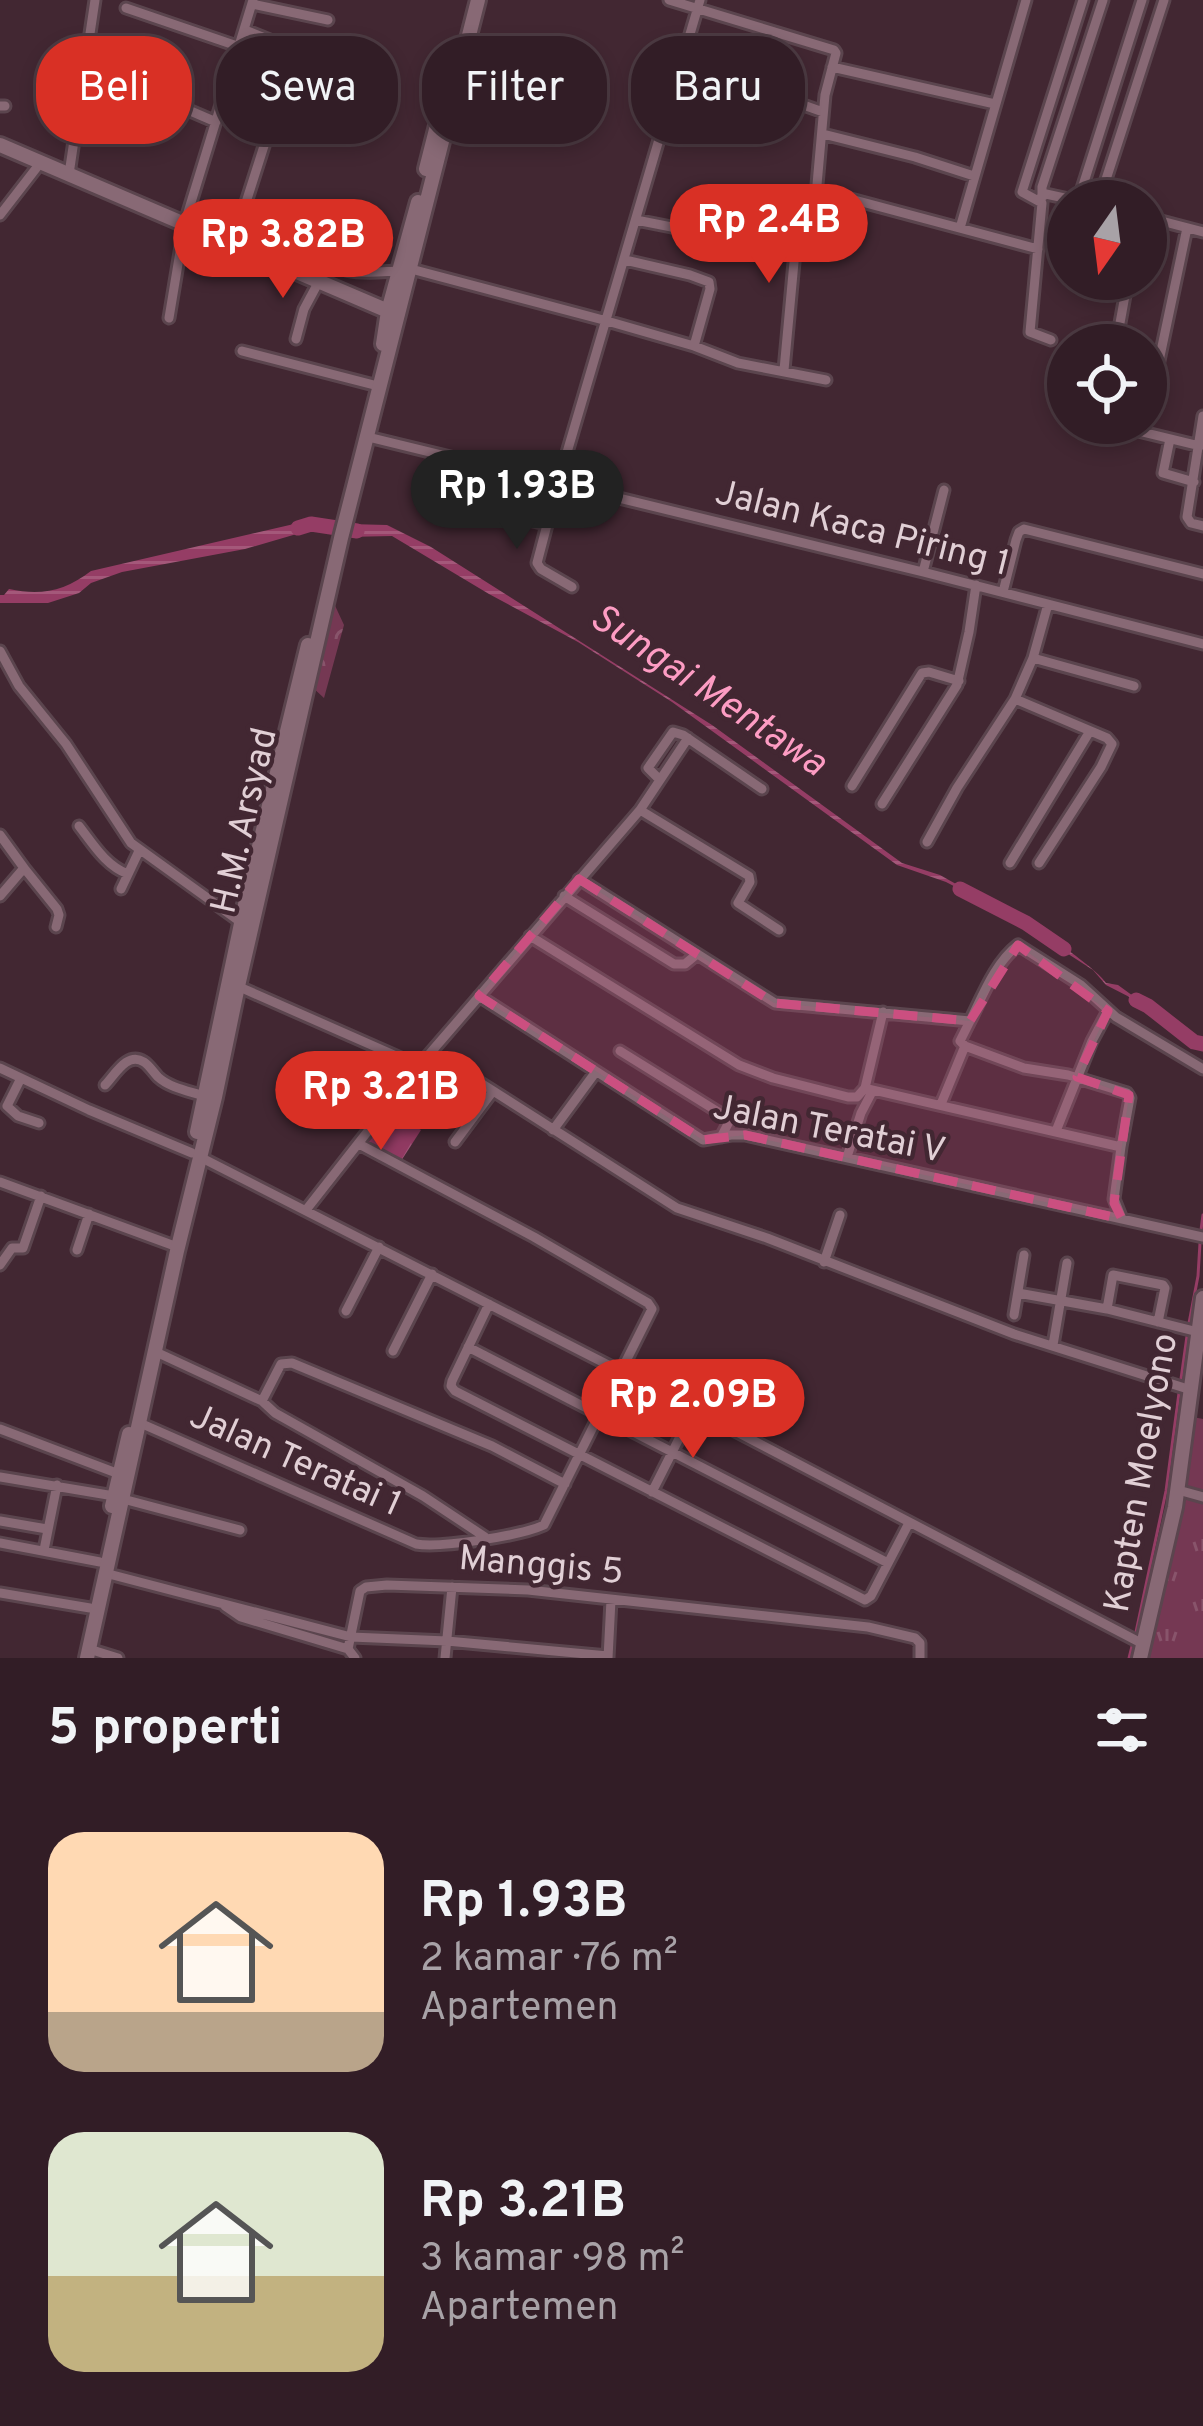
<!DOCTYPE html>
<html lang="id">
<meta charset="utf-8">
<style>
:root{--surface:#321d26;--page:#3a262e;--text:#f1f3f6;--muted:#a8a2a7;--line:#4d3b43;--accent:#d93025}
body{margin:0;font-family:Overpass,sans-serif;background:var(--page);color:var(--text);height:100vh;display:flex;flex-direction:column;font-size:45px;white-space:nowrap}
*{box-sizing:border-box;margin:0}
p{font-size:39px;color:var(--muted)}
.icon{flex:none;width:66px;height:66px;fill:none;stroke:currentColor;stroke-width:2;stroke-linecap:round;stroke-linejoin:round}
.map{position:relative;height:1658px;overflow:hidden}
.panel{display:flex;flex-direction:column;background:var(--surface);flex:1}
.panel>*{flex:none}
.guide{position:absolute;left:36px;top:36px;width:1131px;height:108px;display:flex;gap:24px}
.needle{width:78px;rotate:194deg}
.controls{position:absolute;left:1047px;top:180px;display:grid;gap:24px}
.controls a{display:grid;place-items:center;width:120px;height:120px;border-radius:50%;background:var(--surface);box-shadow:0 6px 18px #0003,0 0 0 3px var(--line);font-size:60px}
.price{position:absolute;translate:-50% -102px;padding:0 27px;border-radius:42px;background:var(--accent);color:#fff;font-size:39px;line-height:78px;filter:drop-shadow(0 3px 6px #0008)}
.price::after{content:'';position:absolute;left:50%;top:72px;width:36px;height:27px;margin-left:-18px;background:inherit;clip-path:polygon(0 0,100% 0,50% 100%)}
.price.current{background:#222;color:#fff}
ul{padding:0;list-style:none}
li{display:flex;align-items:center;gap:36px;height:300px;padding:0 48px}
li span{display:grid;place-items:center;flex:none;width:336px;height:240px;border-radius:36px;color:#555}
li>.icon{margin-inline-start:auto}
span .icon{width:144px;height:144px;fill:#fffc;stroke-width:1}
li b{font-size:51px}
h2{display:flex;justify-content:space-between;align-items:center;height:144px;padding:0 48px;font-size:51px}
.tag{padding:0 42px;border-radius:48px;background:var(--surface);box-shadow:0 6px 18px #0003,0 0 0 3px var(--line);font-size:42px;line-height:108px}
.tag.current{background:var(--accent);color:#fff}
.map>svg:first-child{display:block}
.grass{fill:url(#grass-tufts)}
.forest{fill:url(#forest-firs)}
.park{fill:url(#park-crowns)}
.pitch{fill:#753853}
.water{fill:url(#water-rules)}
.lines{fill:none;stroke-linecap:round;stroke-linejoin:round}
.stream{stroke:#953d65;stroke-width:3}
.river{stroke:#953d65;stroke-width:15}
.street-casing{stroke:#5b454e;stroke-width:15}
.secondary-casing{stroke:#5b454e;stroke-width:20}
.street{stroke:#886975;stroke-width:9}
.secondary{stroke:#886975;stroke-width:14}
.marked{fill:#cb4f80;fill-opacity:0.2;stroke:#cb4f80;stroke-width:9;stroke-dasharray:24 15;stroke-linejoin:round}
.labels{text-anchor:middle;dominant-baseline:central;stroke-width:9;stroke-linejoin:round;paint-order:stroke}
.street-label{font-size:36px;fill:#e1cfd5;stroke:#422732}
.water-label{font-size:39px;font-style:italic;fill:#fd9cc3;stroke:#422732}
</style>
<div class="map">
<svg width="1203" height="1658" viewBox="0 0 1203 1658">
<defs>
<pattern id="grass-tufts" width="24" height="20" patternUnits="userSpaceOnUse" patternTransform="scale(3)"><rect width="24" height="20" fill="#753853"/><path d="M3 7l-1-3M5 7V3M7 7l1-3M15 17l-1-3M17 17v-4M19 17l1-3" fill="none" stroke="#88546b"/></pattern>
<pattern id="forest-firs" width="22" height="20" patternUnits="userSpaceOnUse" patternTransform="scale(3)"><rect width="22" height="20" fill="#913a62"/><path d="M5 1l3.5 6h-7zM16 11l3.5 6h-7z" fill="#a05578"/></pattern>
<pattern id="park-crowns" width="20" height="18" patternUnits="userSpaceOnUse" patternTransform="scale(3)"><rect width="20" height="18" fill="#753853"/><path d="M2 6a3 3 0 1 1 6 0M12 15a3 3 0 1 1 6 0" fill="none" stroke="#88546b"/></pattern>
<pattern id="water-rules" width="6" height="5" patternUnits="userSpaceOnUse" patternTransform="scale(3)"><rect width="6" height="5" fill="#953d65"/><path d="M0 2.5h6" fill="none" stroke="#a4587a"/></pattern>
</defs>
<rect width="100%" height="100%" fill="#422732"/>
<path class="grass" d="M 1182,1497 L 1203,1504 L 1203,1658 L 1149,1658 Z"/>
<path class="forest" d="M 390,1111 L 421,1130 L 401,1161 L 366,1141 Z"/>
<path class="park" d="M 331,597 L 344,625 L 324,698 L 310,685 Z
M 426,1064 L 466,1091 L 439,1127 L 398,1101 Z"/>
<path class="pitch" d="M 1193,1417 L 1203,1419 L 1203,1493 L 1182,1488 Z"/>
<path class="water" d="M 320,518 L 317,528 L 245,549 L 122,572 L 91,583 L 79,593 L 48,603 L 0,603 L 0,595 L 4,595 L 9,589 C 41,596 65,591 91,571 Z
M 348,524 L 387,525 L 431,547 L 712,725 L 902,863 L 940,875 L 1020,920 C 1033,924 1099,970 1106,983 L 1118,985 L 1192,1039 L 1203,1043 L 1203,1045 L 1192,1042 L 1149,1007 L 1106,985 L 1093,970 L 1000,910 L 946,882 L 897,865 L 672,702 L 578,642 L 489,594 L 392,536 L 345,537 Z"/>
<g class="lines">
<path class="stream" d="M 1201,1230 L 1203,1215
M 1189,1323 L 1198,1276 L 1200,1243
M 1181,1379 L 1187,1336
M 1184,1497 L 1203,1502
M 1136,1632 L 1166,1491 L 1179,1393
M 1129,1658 L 1132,1646"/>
<path class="river" d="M 298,528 L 311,524 L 357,531
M 960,889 L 1026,923 L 1064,949
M 1136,1000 L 1148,1006 L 1194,1042 L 1203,1044"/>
<defs>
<path id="street" d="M 669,0 L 834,50 L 836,53 L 825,95 L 815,207
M 252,4 L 328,20
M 126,8 L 240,47
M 683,62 L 823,112
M 832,67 L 995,104
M 114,78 L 216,122
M 0,106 L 5,106
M 823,134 L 915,157 L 974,176
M 69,174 L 95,0
M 817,190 L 1038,249
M 1042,195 L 1042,187 L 1103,0
M 1039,199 L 1046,194 L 1078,201 L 1142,0
M 1099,201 L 1164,0
M 751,204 L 794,215 L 798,219 L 784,370
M 0,215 L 41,162
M 1146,217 L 1203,232
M 636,220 L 717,236
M 960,228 L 1026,0
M 233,243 L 294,52 L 292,49 L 245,30
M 318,248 C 333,279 370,272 399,271
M 625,260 L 690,275 L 709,282 L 710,289 L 694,346
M 411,269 L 607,321 L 694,346 L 738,363 L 826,380
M 169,318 L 185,222 L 253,0
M 296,339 L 304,309 L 319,281
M 1051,340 L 1030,332 L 1042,203 L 1022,192 L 1083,0
M 1116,345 L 1128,279
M 242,351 L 374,385
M 1203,416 L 1187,517 L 1191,523 L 1203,526
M 1105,423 L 1200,446
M 1144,432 L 1187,228
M 368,437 L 923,572 L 1203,644
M 1170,439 L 1163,473 L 1194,482
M 490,511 L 546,524
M 923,572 L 944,490
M 572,587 L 541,569 L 537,563 L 558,483 L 700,0
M 1003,592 L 1016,540 L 1019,532 L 1024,529 L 1203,574
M 0,651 L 19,686 L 66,744 L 131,843 L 242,923
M 1033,658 L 1134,686
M 1015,699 L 1107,738 L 1112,744 L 1101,767 L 1039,863
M 660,780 L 648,768 L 673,732 L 683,735 L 762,789
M 852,786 L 922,673 L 929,672 L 959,681
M 882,804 L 957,685 L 969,632 L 976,585
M 640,810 L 749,876 L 750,882 L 738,903 L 779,930
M 79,826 C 93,844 106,866 128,874
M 0,835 L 24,868 L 0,896
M 927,842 L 957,788 L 1015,699 L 1033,658 L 1048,604
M 1010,863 L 1090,731
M 24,868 L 57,909 L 59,915 L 56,927
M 579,879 L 775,1003 L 970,1021 L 960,1041 L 965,1046 L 1024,1068 L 1068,1075 L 1127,1093 L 1130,1098 L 1121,1147
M 121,889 L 139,851
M 564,896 L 674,964 L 685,964 L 697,954
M 530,936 L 739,1065 L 773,1078 L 848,1097 L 857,1097 L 865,1088 L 873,1090 L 1121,1147 L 1114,1199 L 1122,1219
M 235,985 L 419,1066 L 640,810 L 688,738
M 479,996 L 703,1140 L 731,1135 L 745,1135 L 1203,1237
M 970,1021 C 983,995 995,963 1018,945 L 1081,985 L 1116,1017 L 1203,1069
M 620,1051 L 728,1118 L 729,1122 L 721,1137
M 432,1052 L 677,1208 L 767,1238 L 1014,1334 L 1191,1390
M 0,1068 L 89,1110 L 192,1153
M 21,1078 L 7,1106 L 18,1116 L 39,1123
M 105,1085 C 115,1075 127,1051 144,1062 C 148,1064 155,1074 158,1077 C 170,1088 189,1091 204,1096
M 865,1088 L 883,1012
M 941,1104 L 965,1046
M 553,1130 L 595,1073
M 1056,1131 L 1092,1041 L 1108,1011
M 455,1142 L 493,1091
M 200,1157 L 622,1372 L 1143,1644
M 847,1157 L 861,1113 L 873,1090
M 0,1182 L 172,1245
M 306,1210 L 419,1066
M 77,1250 L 89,1214
M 824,1262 L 840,1215
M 0,1265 L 12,1248 L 23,1248 L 41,1196
M 1018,1293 L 1107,1309 L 1198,1332
M 489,1304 L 452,1381 L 451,1386 L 455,1391 L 865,1600 L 871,1596 L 909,1523
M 1107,1309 L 1113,1275 L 1163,1285 L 1165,1288 L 1158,1322
M 346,1311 L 379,1247
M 1014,1315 L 1024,1255
M 1053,1345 L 1067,1263
M 468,1347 L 888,1563
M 393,1351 L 432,1274
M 156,1352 L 262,1401 L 275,1413 L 423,1496 L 485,1537
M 262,1401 L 281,1364 L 292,1363 L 492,1446 L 565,1484
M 140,1423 L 416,1544 C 441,1548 520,1536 544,1525 L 652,1309 L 648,1303 L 534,1237 L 359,1144
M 0,1429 L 119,1474
M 0,1477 L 114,1496
M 1178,1490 L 1203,1497
M 652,1492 L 694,1409
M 123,1499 L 240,1530
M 0,1521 L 47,1529
M 0,1543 L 100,1562
M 44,1550 L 57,1485
M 105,1573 L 351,1637 L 447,1641 L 608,1656
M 0,1593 L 90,1608
M 225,1606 L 241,1617 L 348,1649 L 355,1658
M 89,1649 L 118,1658
M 348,1649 L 360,1591 L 366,1587 L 387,1585 L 528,1590 L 868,1627 L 915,1638 L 920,1643 L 920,1658
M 445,1658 L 452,1587
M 608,1658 L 611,1600"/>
<path id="secondary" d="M 0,145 L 388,311
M 426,169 L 444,98
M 383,344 L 388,311 L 418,202
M 197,1132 L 246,900 L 308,645
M 112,1506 L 129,1434
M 87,1658 L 177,1251 L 215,1097 L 238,986 L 341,538 L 478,0
M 1140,1658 L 1175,1507 L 1203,1298"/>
</defs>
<use href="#street" class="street-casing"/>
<use href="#secondary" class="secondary-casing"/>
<use href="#street" class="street"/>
<use href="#secondary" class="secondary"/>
</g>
<path class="marked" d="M 579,879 L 774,1003 L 970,1021 L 1018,945 L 1108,1011 L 1077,1077 L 1129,1095 L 1114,1203 L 1122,1219 L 745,1135 L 703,1140 L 479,996 Z"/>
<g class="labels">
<g class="street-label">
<text transform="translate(862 530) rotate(14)">Jalan Kaca Piring 1</text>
<text transform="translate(246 821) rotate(-77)">H.M. Arsyad</text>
<text transform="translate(829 1131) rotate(11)">Jalan Teratai V</text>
<text transform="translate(295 1462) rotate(24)">Jalan Teratai 1</text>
<text transform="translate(1143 1473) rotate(-80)">Kapten Moelyono</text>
<text transform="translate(541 1567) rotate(5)">Manggis 5</text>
</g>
<g class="water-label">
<text transform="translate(707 692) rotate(34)">Sungai Mentawa</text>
</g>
</g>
</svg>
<div class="controls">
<a><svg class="needle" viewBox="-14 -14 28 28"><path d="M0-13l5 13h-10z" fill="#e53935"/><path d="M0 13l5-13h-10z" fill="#a8a2a7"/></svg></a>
<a><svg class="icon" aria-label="locate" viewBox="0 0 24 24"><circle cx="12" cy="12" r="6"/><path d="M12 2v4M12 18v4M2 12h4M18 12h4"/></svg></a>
</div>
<b class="price" style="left:769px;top:286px">Rp 2.4B</b>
<b class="price" style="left:283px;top:301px">Rp 3.82B</b>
<b class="price current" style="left:517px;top:552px">Rp 1.93B</b>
<b class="price" style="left:381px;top:1153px">Rp 3.21B</b>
<b class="price" style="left:693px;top:1461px">Rp 2.09B</b>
<div class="guide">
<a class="tag current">Beli</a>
<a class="tag">Sewa</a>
<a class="tag">Filter</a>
<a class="tag">Baru</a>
</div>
</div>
<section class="panel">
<h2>5 properti<svg class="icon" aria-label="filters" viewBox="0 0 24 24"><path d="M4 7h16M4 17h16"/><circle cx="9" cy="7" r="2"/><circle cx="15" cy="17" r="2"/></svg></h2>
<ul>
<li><span style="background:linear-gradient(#ffd9b3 75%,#b9a48a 0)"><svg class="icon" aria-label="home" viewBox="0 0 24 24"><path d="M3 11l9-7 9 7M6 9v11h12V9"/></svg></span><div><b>Rp 1.93B</b><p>2 kamar · 76 m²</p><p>Apartemen</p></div></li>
<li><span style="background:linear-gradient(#dfe7d0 60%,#c2b280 0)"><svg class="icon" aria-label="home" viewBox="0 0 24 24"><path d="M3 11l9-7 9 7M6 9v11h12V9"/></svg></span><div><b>Rp 3.21B</b><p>3 kamar · 98 m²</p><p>Apartemen</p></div></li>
</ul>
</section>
